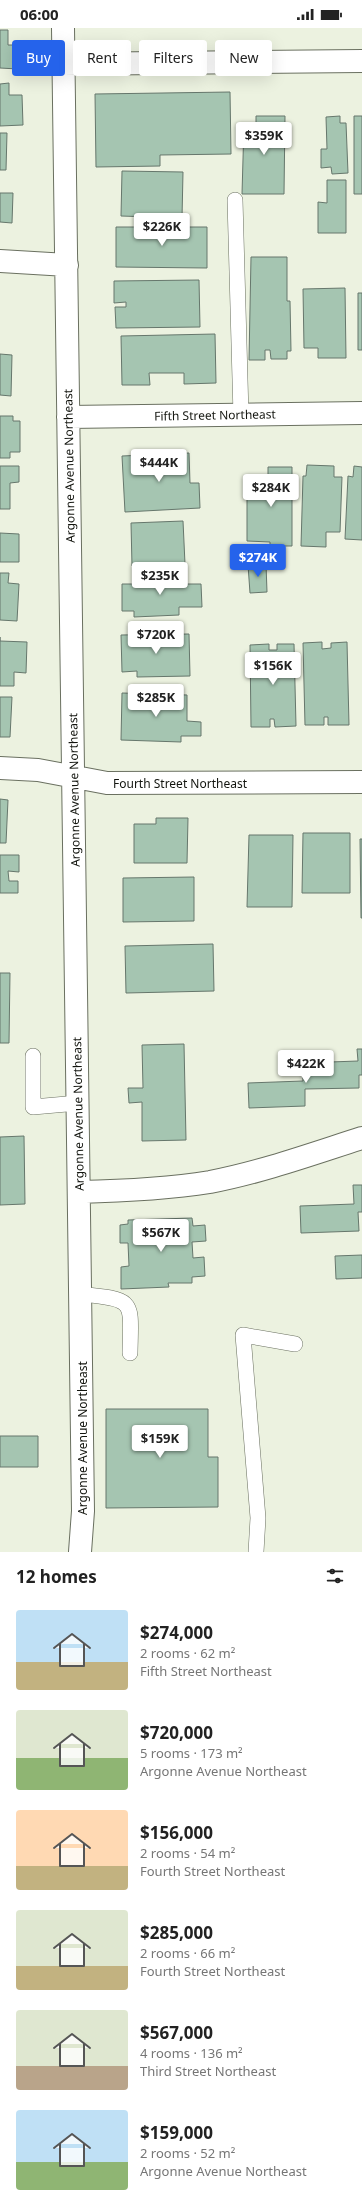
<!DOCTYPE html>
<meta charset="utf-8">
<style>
:root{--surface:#fff;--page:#f6f6f6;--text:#222;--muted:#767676;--accent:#2563eb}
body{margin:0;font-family:"Noto Sans",sans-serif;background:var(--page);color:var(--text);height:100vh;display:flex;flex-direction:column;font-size:15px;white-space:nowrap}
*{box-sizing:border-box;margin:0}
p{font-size:13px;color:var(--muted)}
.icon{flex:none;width:22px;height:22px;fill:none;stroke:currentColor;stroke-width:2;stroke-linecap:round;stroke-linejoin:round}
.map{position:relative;height:1524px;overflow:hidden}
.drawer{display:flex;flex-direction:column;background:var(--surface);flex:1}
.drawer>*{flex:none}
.hud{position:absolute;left:12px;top:12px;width:338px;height:36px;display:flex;gap:8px}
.price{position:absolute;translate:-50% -34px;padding:0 9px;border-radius:4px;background:#fff;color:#222;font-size:13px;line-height:26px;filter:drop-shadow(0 1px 2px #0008)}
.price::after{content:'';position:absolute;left:50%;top:24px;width:12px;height:9px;margin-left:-6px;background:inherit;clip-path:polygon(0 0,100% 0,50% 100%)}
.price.on{background:var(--accent);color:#fff}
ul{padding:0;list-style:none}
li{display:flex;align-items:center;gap:12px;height:100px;padding:0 16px}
li span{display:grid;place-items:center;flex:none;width:112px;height:80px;border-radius:4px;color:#555}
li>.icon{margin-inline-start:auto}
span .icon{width:48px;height:48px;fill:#fffc;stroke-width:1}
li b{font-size:17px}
h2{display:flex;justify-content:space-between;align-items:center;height:48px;padding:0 16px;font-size:17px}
.pill{padding:0 14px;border-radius:4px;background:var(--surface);box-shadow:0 4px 16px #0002;font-size:14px;line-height:36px}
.pill.on{background:var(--accent);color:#fff}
.status{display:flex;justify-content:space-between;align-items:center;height:28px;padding:0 20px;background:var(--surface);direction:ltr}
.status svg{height:11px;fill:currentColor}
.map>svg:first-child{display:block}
.building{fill:#a5c5b1;stroke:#66776c}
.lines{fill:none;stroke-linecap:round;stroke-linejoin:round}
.service-casing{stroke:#6a7060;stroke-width:16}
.minor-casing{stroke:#6a7060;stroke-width:24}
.service{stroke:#fff;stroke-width:15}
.minor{stroke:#fff;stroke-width:22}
.labels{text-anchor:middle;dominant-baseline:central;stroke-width:3;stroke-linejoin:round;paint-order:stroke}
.street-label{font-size:12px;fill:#12140e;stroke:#fff}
</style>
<div class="status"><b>06:00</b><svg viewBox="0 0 49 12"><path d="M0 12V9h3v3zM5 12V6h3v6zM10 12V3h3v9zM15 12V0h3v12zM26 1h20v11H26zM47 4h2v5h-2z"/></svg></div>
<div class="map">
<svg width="362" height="1524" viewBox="0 0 362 1524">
<rect width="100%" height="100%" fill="#ecf2e0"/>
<path class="building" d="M 0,2 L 8,2 L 8,17 L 18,17 L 18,41 L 0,40 Z
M 9,55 L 9,67 L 22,67 L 23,97 L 0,98 L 0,56 Z
M 230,64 L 231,126 L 160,127 L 160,138 L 96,139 L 95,66 Z
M 256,88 L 285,88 L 284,166 L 242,166 L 244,96 L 256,97 Z
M 340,88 L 340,95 L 346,95 L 348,145 L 332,146 L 331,139 L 321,140 L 321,121 L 327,121 L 326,89 Z
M 354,88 L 362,88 L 362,166 L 354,166 Z
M 0,105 L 7,105 L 6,142 L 0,142 Z
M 122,143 L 183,144 L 182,190 L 121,188 Z
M 327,152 L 346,152 L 346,205 L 318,205 L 318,174 L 327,175 Z
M 0,165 L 13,165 L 12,195 L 0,194 Z
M 116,199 L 207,199 L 207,240 L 116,239 Z
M 251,229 L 287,229 L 287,273 L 290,273 L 291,323 L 287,323 L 287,331 L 271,331 L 270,322 L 265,322 L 265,332 L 249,332 Z
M 199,252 L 200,299 L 116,300 L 115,279 L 126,279 L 126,274 L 114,275 L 114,253 Z
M 345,260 L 346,330 L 318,330 L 318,320 L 304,320 L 303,261 Z
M 358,265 L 362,265 L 362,322 L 358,322 Z
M 215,306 L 216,355 L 184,356 L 184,345 L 149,345 L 150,357 L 122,357 L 121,308 Z
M 0,326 L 12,327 L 11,368 L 0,367 Z
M 0,388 L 13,388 L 13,393 L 20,393 L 20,424 L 10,424 L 10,430 L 0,430 Z
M 189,425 L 190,455 L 199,455 L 200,480 L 125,484 L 122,428 Z
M 307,437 L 334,438 L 334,449 L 342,449 L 340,504 L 326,504 L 326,519 L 301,518 L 303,448 L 306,448 Z
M 0,438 L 19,438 L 19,454 L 10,455 L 10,481 L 0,481 Z
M 354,438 L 362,439 L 362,512 L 345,511 L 348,448 L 353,449 Z
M 268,439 L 292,439 L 292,518 L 270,518 L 270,514 L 247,513 L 247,450 L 268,450 Z
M 183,493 L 185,536 L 132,538 L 131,495 Z
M 0,505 L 19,506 L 19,534 L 0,534 Z
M 266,536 L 267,564 L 250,565 L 248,537 Z
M 0,545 L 9,545 L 8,555 L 19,556 L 17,593 L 0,592 Z
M 181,547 L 181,556 L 201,556 L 202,579 L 179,579 L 179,587 L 134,589 L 134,583 L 122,583 L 122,556 L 133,556 L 133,549 Z
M 189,606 L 190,648 L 137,649 L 137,643 L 122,644 L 121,607 Z
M 0,609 L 0,613 L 27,614 L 26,645 L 14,644 L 14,658 L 0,658 Z
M 322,614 L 322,621 L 331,620 L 331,615 L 347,614 L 349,697 L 328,697 L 328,689 L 324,689 L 324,697 L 305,697 L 303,615 Z
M 269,616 L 269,622 L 277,622 L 277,616 L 294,616 L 296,698 L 275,699 L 274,691 L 270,691 L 270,699 L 251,699 L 250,617 Z
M 122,665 L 187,667 L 187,693 L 201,694 L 201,708 L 181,708 L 181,714 L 121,712 Z
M 0,669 L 12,669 L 10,709 L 0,709 Z
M 0,771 L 8,772 L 6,815 L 0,815 Z
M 156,790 L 188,790 L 187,835 L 134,835 L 134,796 L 156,796 Z
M 303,805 L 350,805 L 350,865 L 302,865 Z
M 249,807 L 293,807 L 292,879 L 247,879 Z
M 360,811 L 362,811 L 362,890 L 361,890 Z
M 0,827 L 19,827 L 19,844 L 8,843 L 9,853 L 18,853 L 18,865 L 0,865 Z
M 194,849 L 194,893 L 123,894 L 123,850 Z
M 213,916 L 214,963 L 126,965 L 125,918 Z
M 0,945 L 10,945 L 9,1015 L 0,1015 Z
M 184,1016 L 186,1112 L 142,1113 L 142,1074 L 129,1075 L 128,1060 L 143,1060 L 142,1017 Z
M 357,1021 L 362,1021 L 362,1047 L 359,1047 L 359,1060 L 305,1061 L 305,1078 L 249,1080 L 248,1055 L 303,1053 L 302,1035 L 358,1033 Z
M 24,1108 L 25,1176 L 0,1177 L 0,1109 Z
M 353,1157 L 362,1157 L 362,1184 L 358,1184 L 359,1203 L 301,1205 L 300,1178 L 354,1176 Z
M 192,1190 L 193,1198 L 205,1197 L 206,1213 L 192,1214 L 193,1230 L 204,1229 L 205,1248 L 192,1249 L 192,1255 L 168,1255 L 169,1259 L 121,1261 L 121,1239 L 129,1238 L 128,1215 L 120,1215 L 120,1197 L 128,1196 L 128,1192 Z
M 362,1227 L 362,1250 L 336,1251 L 335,1228 Z
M 106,1381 L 208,1381 L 208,1429 L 218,1429 L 218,1479 L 106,1480 Z
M 0,1408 L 38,1408 L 38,1439 L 0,1439 Z"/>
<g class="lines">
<defs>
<path id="service" d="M 235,172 L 241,387
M 33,1028 L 33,1079 L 78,1075
M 80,1266 C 136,1272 131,1271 130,1325
M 256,1524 L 258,1490 L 243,1307 L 295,1316"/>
<path id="minor" d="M 63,0 L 83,1483 L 80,1524
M 64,36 L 362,33
M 0,233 L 67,237
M 68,389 L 362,385
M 0,740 L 38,742 L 107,755 L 362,754
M 79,1164 C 123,1163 166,1161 210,1154 C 262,1144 312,1126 362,1110"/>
</defs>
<use href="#service" class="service-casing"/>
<use href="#minor" class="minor-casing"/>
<use href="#service" class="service"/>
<use href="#minor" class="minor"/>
</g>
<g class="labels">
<g class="street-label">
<text transform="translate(215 387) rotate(-1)">Fifth Street Northeast</text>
<text transform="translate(69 438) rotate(-91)">Argonne Avenue Northeast</text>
<text x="180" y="755">Fourth Street Northeast</text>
<text transform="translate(74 762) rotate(-91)">Argonne Avenue Northeast</text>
<text transform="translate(78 1086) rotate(-91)">Argonne Avenue Northeast</text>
<text transform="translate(82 1410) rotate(-90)">Argonne Avenue Northeast</text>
</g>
</g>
</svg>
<b class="price" style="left:264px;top:128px">$359K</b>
<b class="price" style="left:162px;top:219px">$226K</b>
<b class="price" style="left:159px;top:455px">$444K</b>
<b class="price" style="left:271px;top:480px">$284K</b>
<b class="price on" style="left:258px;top:550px">$274K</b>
<b class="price" style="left:160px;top:568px">$235K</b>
<b class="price" style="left:156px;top:627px">$720K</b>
<b class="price" style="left:273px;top:658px">$156K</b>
<b class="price" style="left:156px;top:690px">$285K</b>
<b class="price" style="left:306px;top:1056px">$422K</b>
<b class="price" style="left:161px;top:1225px">$567K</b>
<b class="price" style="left:160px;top:1431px">$159K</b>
<div class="hud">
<a class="pill on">Buy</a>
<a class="pill">Rent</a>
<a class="pill">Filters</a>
<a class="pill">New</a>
</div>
</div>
<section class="drawer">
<h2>12 homes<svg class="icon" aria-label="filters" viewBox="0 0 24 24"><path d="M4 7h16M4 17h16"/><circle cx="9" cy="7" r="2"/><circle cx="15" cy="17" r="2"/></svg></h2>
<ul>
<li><span style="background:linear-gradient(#bfe0f5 65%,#c2b280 0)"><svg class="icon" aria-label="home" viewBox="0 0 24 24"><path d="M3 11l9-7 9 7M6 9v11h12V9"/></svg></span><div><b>$274,000</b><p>2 rooms · 62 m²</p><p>Fifth Street Northeast</p></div></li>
<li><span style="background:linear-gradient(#dfe7d0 60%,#8fb573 0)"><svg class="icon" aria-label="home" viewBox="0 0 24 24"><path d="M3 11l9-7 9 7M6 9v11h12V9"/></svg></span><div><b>$720,000</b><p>5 rooms · 173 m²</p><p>Argonne Avenue Northeast</p></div></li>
<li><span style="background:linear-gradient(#ffd9b3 70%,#c2b280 0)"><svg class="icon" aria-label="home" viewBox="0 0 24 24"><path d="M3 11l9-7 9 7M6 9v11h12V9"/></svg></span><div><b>$156,000</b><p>2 rooms · 54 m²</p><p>Fourth Street Northeast</p></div></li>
<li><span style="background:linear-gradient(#dfe7d0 70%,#c2b280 0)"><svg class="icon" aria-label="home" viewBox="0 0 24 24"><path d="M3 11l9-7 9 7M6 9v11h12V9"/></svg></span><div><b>$285,000</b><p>2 rooms · 66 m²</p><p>Fourth Street Northeast</p></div></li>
<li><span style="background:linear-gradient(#dfe7d0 70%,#b9a48a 0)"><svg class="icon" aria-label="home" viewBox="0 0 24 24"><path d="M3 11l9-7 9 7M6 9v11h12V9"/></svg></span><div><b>$567,000</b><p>4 rooms · 136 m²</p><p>Third Street Northeast</p></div></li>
<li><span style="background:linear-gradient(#bfe0f5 65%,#8fb573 0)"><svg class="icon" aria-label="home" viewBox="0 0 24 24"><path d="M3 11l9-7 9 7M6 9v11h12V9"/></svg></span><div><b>$159,000</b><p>2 rooms · 52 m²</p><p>Argonne Avenue Northeast</p></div></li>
</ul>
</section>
